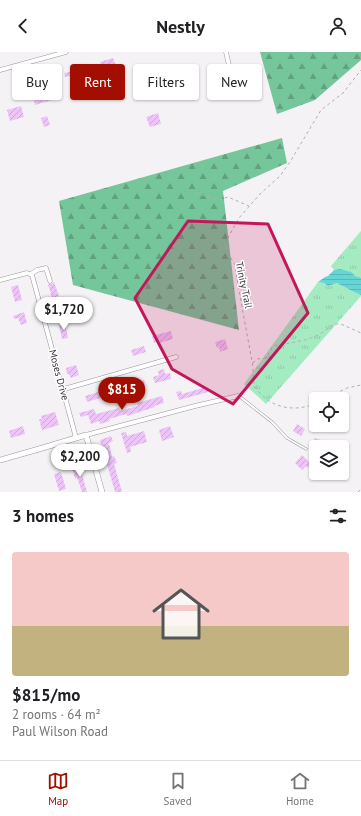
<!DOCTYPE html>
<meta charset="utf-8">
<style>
:root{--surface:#fff;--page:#f2f2f2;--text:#202124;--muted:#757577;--line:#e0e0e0;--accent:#a30e00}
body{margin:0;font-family:"PT Sans",sans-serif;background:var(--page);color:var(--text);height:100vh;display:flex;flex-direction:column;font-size:15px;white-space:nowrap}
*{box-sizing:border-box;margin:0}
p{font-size:13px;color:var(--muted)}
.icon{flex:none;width:22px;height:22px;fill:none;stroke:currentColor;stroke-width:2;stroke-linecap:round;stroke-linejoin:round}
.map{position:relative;height:440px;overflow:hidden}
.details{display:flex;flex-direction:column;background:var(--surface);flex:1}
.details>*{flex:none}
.top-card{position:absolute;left:12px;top:12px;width:337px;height:36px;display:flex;gap:8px}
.buttons{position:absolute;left:309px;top:340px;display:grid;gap:8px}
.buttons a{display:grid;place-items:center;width:40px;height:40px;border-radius:4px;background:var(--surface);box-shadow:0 1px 3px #0004;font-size:20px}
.price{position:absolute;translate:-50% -34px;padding:0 9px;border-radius:14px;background:#fff;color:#222;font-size:13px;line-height:26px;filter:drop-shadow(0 1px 2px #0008)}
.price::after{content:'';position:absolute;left:50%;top:24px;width:12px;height:9px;margin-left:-6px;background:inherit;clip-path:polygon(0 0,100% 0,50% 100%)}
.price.active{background:var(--accent);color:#fff}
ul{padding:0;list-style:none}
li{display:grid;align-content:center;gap:8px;height:212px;padding:0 12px}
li+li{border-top:1px solid var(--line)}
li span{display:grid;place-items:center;height:124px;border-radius:4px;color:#555}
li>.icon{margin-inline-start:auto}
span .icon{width:72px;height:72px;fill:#fffc;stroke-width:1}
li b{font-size:17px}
h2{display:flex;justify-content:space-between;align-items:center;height:48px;padding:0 12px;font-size:17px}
.chip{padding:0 14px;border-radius:4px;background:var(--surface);box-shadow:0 1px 3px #0004;font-size:14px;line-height:36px}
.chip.active{background:var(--accent);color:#fff}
header{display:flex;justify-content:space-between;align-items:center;height:52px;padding:0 12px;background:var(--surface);font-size:18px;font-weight:800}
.menu{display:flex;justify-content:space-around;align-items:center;height:56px;border-top:1px solid var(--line);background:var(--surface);font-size:11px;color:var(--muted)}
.menu a{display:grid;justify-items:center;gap:2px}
.menu .active{color:var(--accent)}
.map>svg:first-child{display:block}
.grass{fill:url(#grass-tufts)}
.forest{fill:url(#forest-firs)}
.water{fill:url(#water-rules)}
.building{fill:url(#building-hatch)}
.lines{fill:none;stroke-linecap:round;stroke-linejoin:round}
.service-casing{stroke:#999799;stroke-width:3}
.minor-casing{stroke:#999799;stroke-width:5}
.tertiary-casing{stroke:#999799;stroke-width:6}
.path{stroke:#b3b0b3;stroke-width:1;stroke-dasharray:3 3;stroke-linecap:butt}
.service{stroke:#fff;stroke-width:2}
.minor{stroke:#fff;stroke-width:4}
.tertiary{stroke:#fff;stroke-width:5}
.marked{fill:#c2185b;fill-opacity:0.2;stroke:#c2185b;stroke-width:3;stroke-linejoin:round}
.labels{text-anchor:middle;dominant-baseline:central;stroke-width:3;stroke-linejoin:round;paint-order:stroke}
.street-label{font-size:10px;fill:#363536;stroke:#fff}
</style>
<header><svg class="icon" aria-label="back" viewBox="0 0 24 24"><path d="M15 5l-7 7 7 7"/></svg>Nestly<svg class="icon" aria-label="person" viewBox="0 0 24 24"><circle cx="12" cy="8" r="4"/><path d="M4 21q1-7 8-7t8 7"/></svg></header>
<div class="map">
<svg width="361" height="440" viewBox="0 0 361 440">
<defs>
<pattern id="grass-tufts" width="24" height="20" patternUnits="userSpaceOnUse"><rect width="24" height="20" fill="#a4ebc2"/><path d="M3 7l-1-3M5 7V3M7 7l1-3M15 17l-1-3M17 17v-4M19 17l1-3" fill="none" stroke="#8ecaa7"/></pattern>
<pattern id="forest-firs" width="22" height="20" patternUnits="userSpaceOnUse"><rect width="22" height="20" fill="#75c69a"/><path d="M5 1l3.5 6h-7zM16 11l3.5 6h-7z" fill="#61a27e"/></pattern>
<pattern id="water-rules" width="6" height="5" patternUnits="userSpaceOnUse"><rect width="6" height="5" fill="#65d6d6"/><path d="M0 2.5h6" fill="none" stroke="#58b8b8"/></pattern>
<pattern id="building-hatch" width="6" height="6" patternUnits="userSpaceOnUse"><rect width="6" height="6" fill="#edc4f7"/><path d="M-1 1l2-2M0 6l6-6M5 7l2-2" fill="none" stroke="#cca9d4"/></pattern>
</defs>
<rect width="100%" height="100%" fill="#f5f2f5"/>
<path class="grass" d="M 361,179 L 361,226 L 359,226 L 340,217 L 334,218 L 331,214 Z
M 318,230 L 324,231 L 328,234 L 337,231 L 350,238 L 361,243 L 361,244 L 266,352 L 244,332 Z"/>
<path class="forest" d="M 260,0 L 361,0 L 361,8 L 315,48 L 277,62 Z
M 282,86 L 287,111 L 223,139 L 239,278 L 73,233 L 59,149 Z"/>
<path class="water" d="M 340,217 L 351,220 L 355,224 L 361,226 L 361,243 L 350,238 L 337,231 L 328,234 L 324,231 L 318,230 L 325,225 L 328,224 L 334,218 Z"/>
<path class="building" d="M 113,6 L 116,14 L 103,19 L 100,10 Z
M 77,18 L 79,27 L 71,29 L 70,24 L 65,25 L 64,21 Z
M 258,28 L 260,34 L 242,39 L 241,33 Z
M 50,39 L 52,48 L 35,53 L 34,49 L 42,46 L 41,42 Z
M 21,54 L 24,65 L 10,69 L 7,58 Z
M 158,61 L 161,72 L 150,75 L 146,65 Z
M 47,64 L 50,73 L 44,75 L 41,66 Z
M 54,230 L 59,244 L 52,246 L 48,232 L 51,232 Z
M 18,233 L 22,248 L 15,250 L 11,235 Z
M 24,260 L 27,271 L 21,273 L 18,266 L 14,267 L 13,264 Z
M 65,271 L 68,286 L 62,287 L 59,273 Z
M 171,279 L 173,287 L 160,291 L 160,289 L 154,291 L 152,284 Z
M 225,287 L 228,297 L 220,300 L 219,295 L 217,296 L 215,290 Z
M 144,294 L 146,300 L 133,304 L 131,298 Z
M 76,313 L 79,323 L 71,326 L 69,322 L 67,322 L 66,316 Z
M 164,317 L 165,322 L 170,321 L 171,327 L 155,331 L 153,325 L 159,323 L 158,319 Z
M 144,328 L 145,334 L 133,338 L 131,332 Z
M 206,335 L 208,340 L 179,348 L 176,340 L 181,339 L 182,342 Z
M 98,340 L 100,346 L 87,350 L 85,344 Z
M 162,344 L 164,351 L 154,354 L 155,355 L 127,364 L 126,362 L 109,367 L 110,369 L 100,372 L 99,369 L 91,372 L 88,363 L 81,365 L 79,361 L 94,357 L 96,362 L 119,356 L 120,359 L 138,354 L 137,351 Z
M 55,360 L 59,373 L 42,378 L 39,367 L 42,367 L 41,364 Z
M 297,372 L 305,377 L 301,384 L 293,379 Z
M 23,374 L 25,382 L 11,386 L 9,379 Z
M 170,374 L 174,385 L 162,389 L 159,378 Z
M 144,379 L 147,390 L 130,395 L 131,400 L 127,401 L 121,381 L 126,380 L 127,384 Z
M 111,384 L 113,389 L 109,391 L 112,405 L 114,404 L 117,411 L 114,412 L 122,440 L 115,440 L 100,388 Z
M 315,386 L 327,390 L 325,395 L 316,395 L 316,402 L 310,400 Z
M 76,396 L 79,406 L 68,409 L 65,401 Z
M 302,403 L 311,412 L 308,416 L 306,414 L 302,418 L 295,411 Z
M 80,413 L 82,423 L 87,440 L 82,440 L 77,425 L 75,426 L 72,415 Z
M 61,420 L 66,437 L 59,439 L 54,422 Z"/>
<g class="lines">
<defs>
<path id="service" d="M 239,344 L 272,370 L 287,386 L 306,397"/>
<path id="minor" d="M 226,0 L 231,22 L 238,25 L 250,22
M 0,18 L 66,0
M 31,222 L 37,218 L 46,216 L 50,229
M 0,228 L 27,221 L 32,223 L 76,386
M 64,337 L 176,305
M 86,383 L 195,354 L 238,344"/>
<path id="tertiary" d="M 0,408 L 39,397 L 86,383 L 102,440"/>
</defs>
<use href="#service" class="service-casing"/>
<use href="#minor" class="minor-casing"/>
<use href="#tertiary" class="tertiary-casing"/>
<path class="path" d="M 196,141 L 219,148 L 228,145 L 249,154
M 253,311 L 257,307 L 266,306 L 273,294 C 296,289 315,290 333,272 L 341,272 L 361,281
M 324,347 L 347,336 L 361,333
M 316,351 C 295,361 269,356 256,336 C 252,330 254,317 252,309 C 246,277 240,245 235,213 L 228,201 L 225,191 L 239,166 L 260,142 L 280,124 L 290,110 L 321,58 L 343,41 L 361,18
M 358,440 L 361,437"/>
<use href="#service" class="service"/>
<use href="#minor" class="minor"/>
<use href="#tertiary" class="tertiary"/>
</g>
<path class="marked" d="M 188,169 L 268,172 L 308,261 L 233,352 L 172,317 L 135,246 Z"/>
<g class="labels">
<g class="street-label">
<text transform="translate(244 233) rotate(78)">Trinity Trail</text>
<text transform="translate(59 323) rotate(75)">Moses Drive</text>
</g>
</g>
</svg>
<div class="buttons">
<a><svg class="icon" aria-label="locate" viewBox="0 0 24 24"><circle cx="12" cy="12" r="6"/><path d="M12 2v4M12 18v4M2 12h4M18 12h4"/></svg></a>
<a><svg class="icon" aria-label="layers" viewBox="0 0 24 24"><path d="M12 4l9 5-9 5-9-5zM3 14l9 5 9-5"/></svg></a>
</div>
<b class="price" style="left:64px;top:279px">$1,720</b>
<b class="price active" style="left:122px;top:359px">$815</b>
<b class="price" style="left:80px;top:426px">$2,200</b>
<div class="top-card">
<a class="chip">Buy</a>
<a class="chip active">Rent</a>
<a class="chip">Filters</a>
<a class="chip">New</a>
</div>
</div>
<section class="details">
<h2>3 homes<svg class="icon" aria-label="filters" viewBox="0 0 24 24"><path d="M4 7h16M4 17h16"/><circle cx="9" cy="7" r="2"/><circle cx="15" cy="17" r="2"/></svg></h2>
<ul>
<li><span style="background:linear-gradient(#f6c9c9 60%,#c2b280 0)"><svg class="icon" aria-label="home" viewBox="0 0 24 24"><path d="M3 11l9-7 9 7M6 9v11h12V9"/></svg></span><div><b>$815/mo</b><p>2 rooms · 64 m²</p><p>Paul Wilson Road</p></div></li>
</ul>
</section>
<nav class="menu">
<a class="active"><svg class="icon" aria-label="map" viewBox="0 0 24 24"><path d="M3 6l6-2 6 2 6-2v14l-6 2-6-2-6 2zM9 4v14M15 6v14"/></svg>Map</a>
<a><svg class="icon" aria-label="saved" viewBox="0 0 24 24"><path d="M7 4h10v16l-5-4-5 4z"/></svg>Saved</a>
<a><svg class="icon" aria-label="home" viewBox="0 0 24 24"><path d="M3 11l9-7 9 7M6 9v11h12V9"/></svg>Home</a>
</nav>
